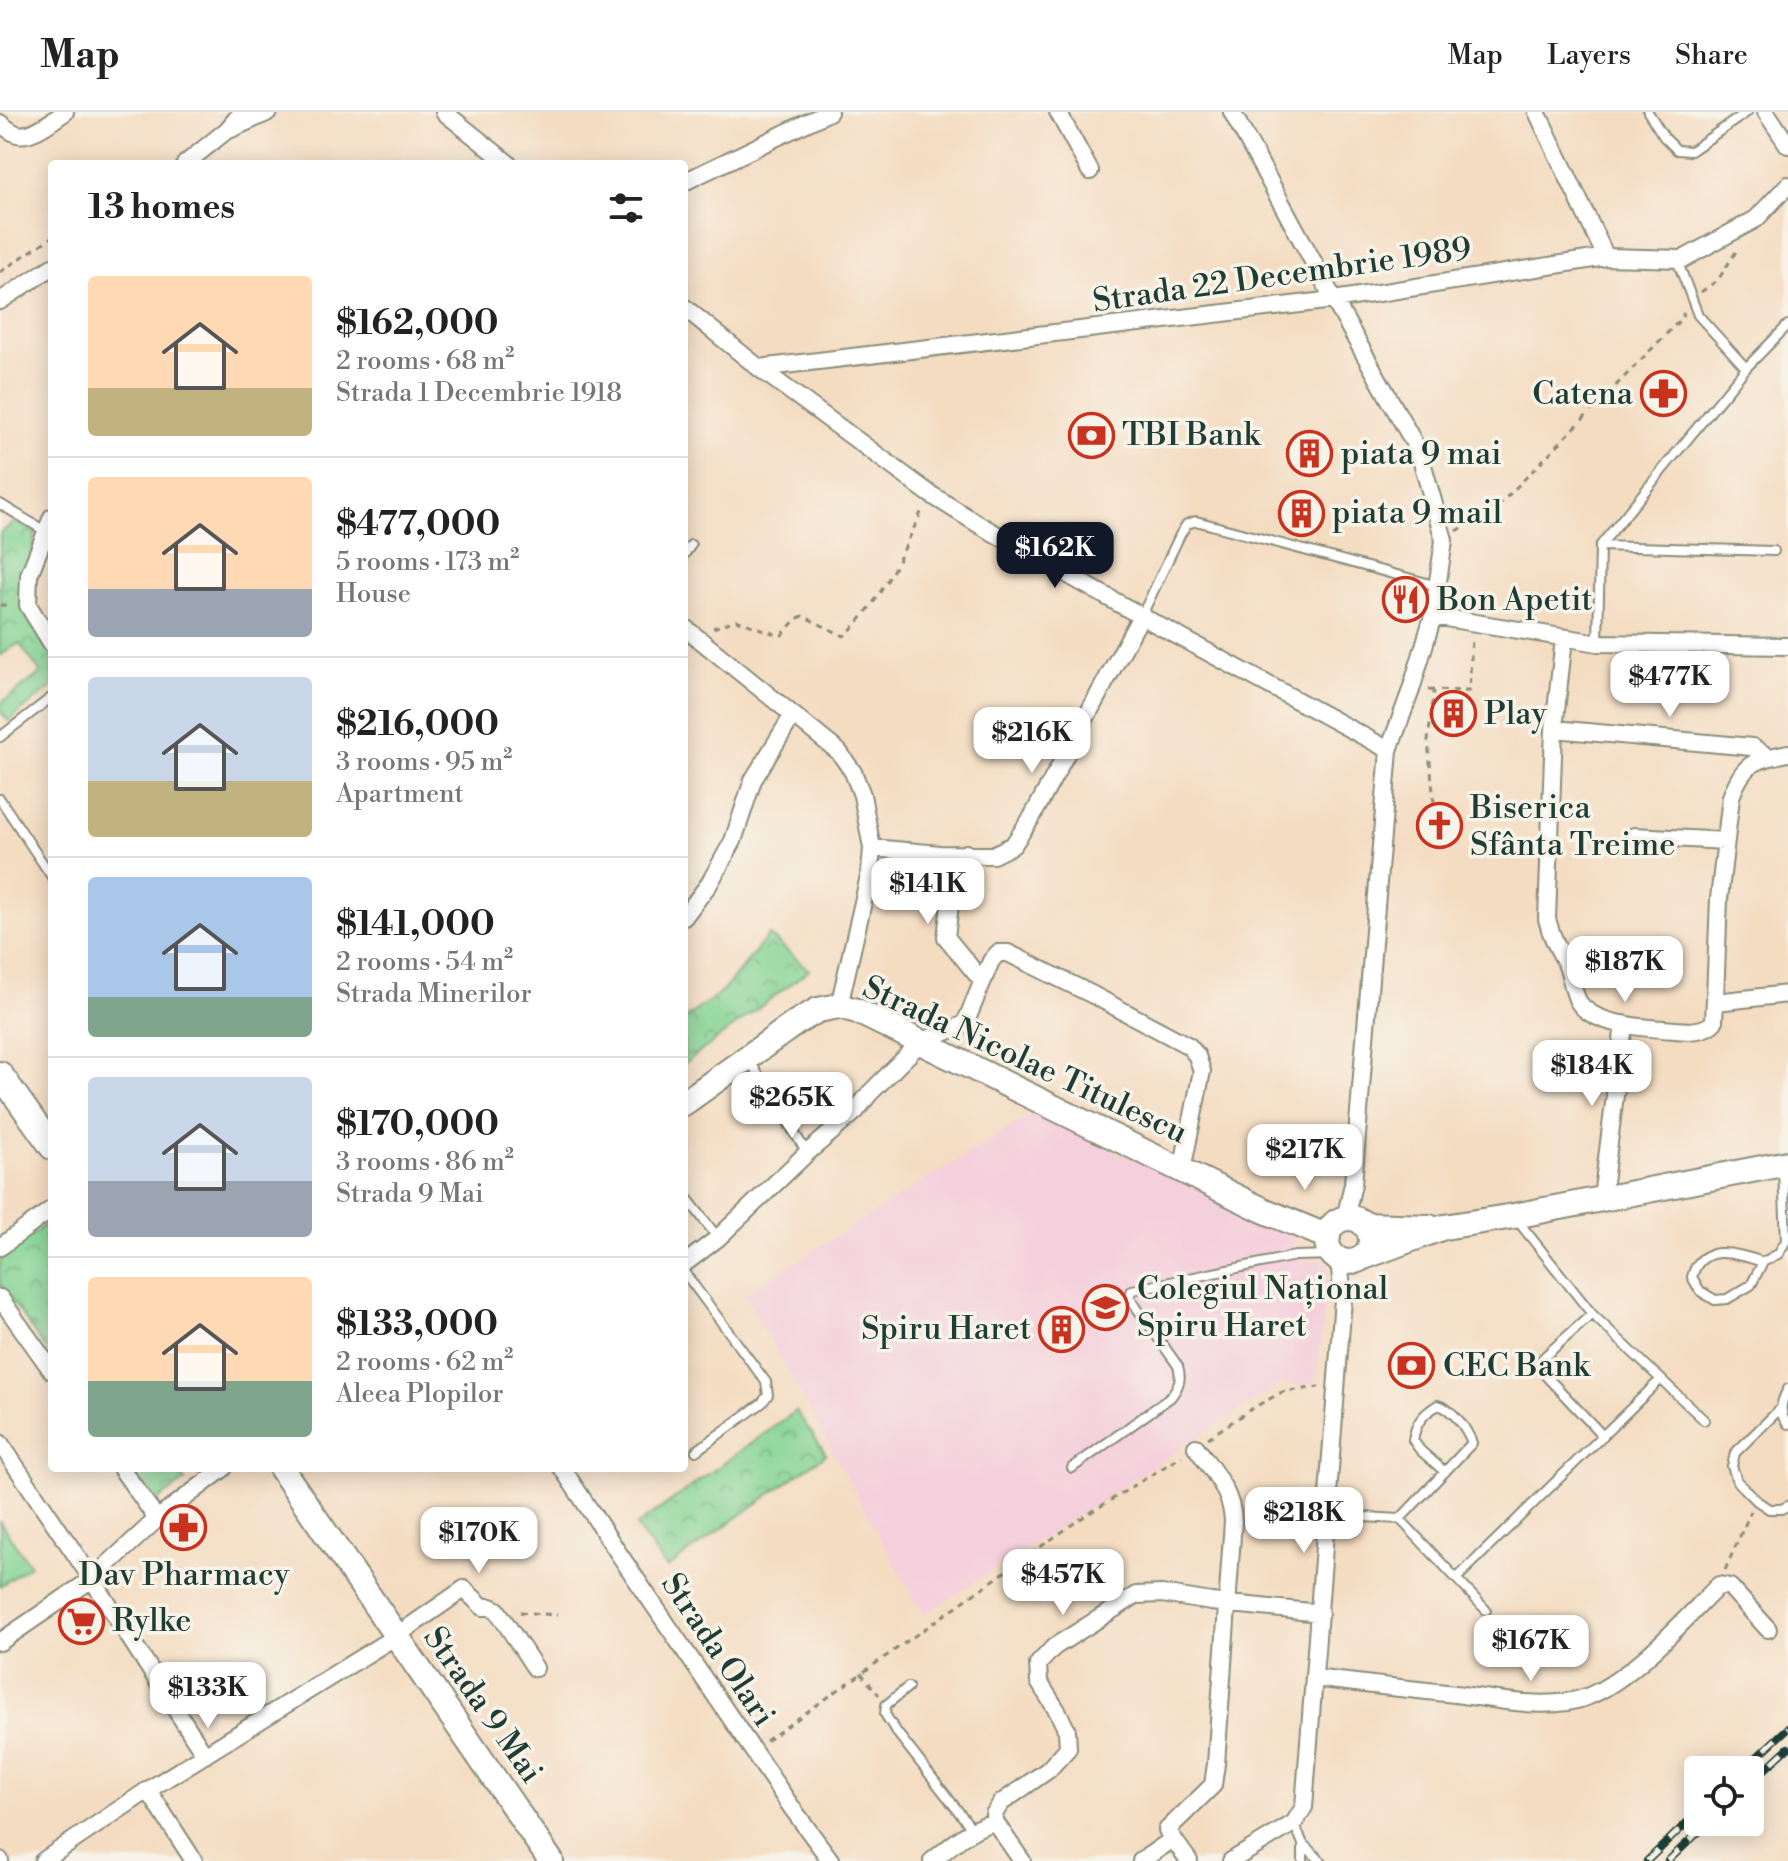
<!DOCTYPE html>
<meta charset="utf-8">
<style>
:root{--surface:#fff;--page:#f6f6f6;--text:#222;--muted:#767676;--line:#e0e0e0;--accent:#111827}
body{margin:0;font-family:"Libre Bodoni",serif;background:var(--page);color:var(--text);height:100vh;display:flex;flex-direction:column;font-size:30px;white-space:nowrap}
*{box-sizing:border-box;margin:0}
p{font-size:26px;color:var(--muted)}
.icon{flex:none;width:44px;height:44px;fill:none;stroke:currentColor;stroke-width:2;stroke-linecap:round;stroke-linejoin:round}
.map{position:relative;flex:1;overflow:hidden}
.side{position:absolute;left:48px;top:48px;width:640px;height:1312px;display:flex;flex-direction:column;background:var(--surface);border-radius:8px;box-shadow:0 4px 20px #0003}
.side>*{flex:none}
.fabs{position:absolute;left:1684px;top:1644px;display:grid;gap:16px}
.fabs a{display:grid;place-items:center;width:80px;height:80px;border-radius:8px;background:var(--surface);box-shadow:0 4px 20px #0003;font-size:40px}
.price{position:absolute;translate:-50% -68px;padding:0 18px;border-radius:16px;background:#fff;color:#222;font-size:26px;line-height:52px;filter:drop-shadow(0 2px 4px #0008)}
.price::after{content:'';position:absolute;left:50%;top:48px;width:24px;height:18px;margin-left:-12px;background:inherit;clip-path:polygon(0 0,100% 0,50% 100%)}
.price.current{background:var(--accent);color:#fff}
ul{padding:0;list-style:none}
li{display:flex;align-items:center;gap:24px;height:200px;padding:0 40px}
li+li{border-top:2px solid var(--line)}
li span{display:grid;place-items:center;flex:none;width:224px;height:160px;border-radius:8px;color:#555}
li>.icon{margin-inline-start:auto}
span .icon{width:96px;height:96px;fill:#fffc;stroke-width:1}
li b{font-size:34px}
h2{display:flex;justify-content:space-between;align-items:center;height:96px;padding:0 40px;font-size:34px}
header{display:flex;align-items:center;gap:48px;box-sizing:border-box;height:112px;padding:0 40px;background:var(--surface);border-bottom:2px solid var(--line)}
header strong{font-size:38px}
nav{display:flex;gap:44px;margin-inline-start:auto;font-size:28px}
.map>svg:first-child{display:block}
.built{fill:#f4cfdc}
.park{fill:url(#park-crowns);stroke:#518864;stroke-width:2}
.garden{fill:#83d393;stroke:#518864;stroke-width:2}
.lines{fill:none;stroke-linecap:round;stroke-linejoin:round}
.service-casing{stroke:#8a8c7a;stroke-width:12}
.minor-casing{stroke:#8a8c7a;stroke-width:20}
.secondary-casing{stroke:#8a8c7a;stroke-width:28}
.path{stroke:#8a8c7a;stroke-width:3;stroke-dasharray:6 6;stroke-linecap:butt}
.service{stroke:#fff;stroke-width:8}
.minor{stroke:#fff;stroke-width:16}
.secondary{stroke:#fff;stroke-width:24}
.rail-casing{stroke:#1f3d34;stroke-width:8}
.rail{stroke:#f7f3e8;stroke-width:5;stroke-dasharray:15;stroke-linecap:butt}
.labels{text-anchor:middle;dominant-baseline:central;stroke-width:7;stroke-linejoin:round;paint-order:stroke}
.street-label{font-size:32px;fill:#1f3d34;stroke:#f7f3e8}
.poi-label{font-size:32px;fill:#1f3d34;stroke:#f7f3e8;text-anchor:start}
</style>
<header>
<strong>Map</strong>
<nav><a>Map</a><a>Layers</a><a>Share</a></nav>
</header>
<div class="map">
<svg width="1788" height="1749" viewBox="0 0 1788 1749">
<defs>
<pattern id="park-crowns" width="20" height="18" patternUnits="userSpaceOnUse" patternTransform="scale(2)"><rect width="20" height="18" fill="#83d393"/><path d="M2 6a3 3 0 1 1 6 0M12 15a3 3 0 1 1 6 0" fill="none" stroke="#6bac79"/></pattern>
</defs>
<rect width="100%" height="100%" fill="#f7f3e8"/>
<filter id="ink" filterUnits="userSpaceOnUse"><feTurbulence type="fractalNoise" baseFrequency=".0125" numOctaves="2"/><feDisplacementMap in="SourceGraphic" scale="16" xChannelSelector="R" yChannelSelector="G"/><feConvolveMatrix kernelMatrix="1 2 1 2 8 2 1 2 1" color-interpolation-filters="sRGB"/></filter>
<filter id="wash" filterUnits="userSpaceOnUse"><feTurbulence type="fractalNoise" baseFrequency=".006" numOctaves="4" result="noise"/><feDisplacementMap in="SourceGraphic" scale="32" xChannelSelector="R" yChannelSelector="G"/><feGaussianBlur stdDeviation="1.8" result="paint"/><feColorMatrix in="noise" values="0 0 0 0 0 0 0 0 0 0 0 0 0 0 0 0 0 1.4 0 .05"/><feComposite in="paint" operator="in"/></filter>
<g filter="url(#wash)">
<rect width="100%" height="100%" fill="#f4dcc1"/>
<path class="built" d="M 1032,1002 L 1298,1120 L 1294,1133 L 1302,1147 L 1330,1150 L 1316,1273 L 1280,1272 L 924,1503 L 744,1182 Z"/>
<path class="park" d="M 17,409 L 36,422 L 32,439 L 28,508 L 52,542 L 52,575 L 8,609 L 0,598 L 0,592 L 41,561 L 19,531 L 0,544 L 0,421 Z
M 769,823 L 809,858 L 684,952 L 684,907 L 723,879 Z
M 52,1107 L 52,1246 L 0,1172 L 0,1148 Z
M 796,1299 L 826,1342 L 667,1456 L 636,1414 Z
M 130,1356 L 176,1356 L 185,1369 L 154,1391 Z"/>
<path class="garden" d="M 0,1410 L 30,1453 L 0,1474 Z"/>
</g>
<g filter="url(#ink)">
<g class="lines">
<defs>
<path id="service" d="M 1648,0 L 1664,25 L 1677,38 L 1691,39 L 1747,0
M 1677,148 L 1698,203 L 1746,256
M 0,392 L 45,419
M 1600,434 L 1774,439
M 684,443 L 691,433
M 1142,503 L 1180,423 L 1187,412 L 1196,409 L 1438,474
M 1598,531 L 1600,434 L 1746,256 L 1788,213
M 0,625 L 52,585
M 0,687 L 52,765
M 748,946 L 807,1041
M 684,1082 L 718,1126
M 1517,1108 L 1592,1202 L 1704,1308
M 1763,1150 L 1751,1173 L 1727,1187 L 1715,1188 L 1700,1179 L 1692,1165 C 1701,1129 1737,1142 1763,1150 L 1778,1142 L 1786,1129 L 1783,1057
M 684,1160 L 766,1270 L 768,1283 L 762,1291 L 696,1339
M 1592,1202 L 1544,1245 L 1540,1251 L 1546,1264 L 1603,1324
M 1788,1277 C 1781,1289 1778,1302 1788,1312
M 1781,1296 L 1735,1341 L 1732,1354 L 1737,1369 L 1757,1389 L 1769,1397 L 1781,1397 L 1788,1394
M 1072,1356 L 1171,1285 C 1179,1274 1182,1267 1178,1254 L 1129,1185 L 1132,1178 L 1295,1144 L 1333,1143
M 1328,1403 L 1400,1407 L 1472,1331 C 1467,1317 1453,1297 1438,1293 C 1423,1302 1416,1310 1413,1328 L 1420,1338 L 1445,1360
M 1400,1407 L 1486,1498
M 1457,1466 L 1661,1267
M 908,1575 L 886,1593 L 885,1602 L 895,1618 L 973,1718
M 1294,1711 L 1303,1732 L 1321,1749
M 1303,1749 L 1303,1732"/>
<path id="minor" d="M 444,0 L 509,52
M 1058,0 L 1090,59
M 1232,0 L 1334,188 L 1413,329 L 1422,350 L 1444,428 L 1433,504 L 1411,578 L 1389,638 L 1353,1072 L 1345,1107
M 1537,0 L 1606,145
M 1766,0 L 1788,33
M 0,11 C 5,15 10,20 17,22 C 32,26 53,8 65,0
M 229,18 L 269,0
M 185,52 L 227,18 L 242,0
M 684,70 L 829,0
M 0,189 L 52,155
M 684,195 L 759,256 L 930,382 L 978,412 L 1141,504 L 1389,638
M 759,256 L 1334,188 L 1606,145 L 1683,147 L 1756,107 L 1788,73
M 52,405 L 29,463 L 28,493 L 52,532
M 1433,504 L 1598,531 L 1788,534
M 684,515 L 839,640 L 853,660 L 862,683 L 872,736 L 870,760 L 839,894
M 1564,526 L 1554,617 L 1547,807 C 1549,813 1550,819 1553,825 C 1557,837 1565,846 1569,859 C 1572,869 1573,879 1578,889 C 1594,917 1659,916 1689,919 C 1699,918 1707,917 1714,910 L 1719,787 L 1731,685 C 1743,651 1754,648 1788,641
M 1554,617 L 1752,635 L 1769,645
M 1634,724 L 1726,729
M 872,736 L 940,742 L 993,743 L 1013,733 L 1032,705 L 1141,504
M 966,741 L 951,785 L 946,825 L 982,869
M 684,805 L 709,772 L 733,729 L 753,668 L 793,603
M 1716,890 L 1788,882
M 1602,1086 L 1624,912
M 0,1135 L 52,1097
M 684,1152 L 718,1126 L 807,1041 L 855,1000 L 869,982 L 921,930 L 965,912 L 991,849 L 998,841 L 1008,841 L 1093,883 L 1189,934 L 1197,944 L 1202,959 L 1182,1058
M 0,1186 L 52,1259
M 0,1331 L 92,1467 L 205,1643
M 121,1356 L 157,1407
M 562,1356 L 619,1442 L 792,1696 L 831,1749
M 0,1530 L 92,1467 L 157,1407 L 224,1356
M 1314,1566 C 1361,1572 1408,1577 1455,1582 C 1495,1587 1550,1600 1589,1584 C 1634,1565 1684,1508 1719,1473 L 1730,1475 L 1768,1517
M 148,1678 L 194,1749
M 995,1710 L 994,1702 L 1001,1691 L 1048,1658 L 1068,1636 L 1067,1619 L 1058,1600 L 1039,1570 L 1038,1552 L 1054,1535 L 1136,1483 L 1162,1482 L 1211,1490 L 1320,1501
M 995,1710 L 1022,1749
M 0,1748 L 0,1749
M 43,1749 L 148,1678 L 396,1524 L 464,1477 L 483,1495 L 491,1495 L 497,1498 L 535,1556
M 932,1749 C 951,1734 971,1715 995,1710
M 1141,1749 L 1173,1727
M 1189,1749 L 1167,1718 L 1213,1673 L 1216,1652 L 1233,1409 C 1232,1380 1212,1358 1196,1335
M 1231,1749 L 1294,1711 L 1304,1695 L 1343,1187 L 1339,1147"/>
<path id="secondary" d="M 0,962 L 52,1035
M 684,991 L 797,910 L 818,898 L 839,894 L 857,899 L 1263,1098 L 1328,1125
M1327 1128a22 22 0 1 1 44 0a22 22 0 1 1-44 0Z
M 1364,1113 L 1429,1115
M 1364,1145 L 1444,1115 L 1514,1104 L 1788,1051
M 281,1356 L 551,1749"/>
</defs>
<use href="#service" class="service-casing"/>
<use href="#minor" class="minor-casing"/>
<use href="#secondary" class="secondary-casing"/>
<path class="path" d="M 0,160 L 52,125
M 1701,180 L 1718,168 L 1737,138
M 1457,419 L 1501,391 L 1681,207 L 1684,201
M 0,493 L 12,493
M 713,516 L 736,508 L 778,523 L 782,523 L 796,507 L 803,504 L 844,524 C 881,491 903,440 923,396
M 1428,578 L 1469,579 L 1472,528
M 1434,690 L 1428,629 L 1434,579
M 1208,1326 L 1253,1296 L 1282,1280 L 1319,1275
M 1725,1458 L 1751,1399
M 520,1500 L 557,1503
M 861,1561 L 879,1583
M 766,1629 L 1080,1407 L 1182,1344"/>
<use href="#service" class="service"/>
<use href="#minor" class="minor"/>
<use href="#secondary" class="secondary"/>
<defs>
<path id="rail" d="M 1743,1658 L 1788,1616
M 1750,1671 L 1788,1636
M 1647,1749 L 1698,1700
M 1668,1749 L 1709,1710"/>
</defs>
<use href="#rail" class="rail-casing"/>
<use href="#rail" class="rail"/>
</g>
</g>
<defs>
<symbol id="pharmacy-ring" viewBox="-11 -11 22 22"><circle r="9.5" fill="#f7f3e8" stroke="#c8321e" stroke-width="1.5"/><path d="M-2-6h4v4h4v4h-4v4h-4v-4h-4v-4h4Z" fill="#c8321e"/></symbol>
<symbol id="bank-ring" viewBox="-11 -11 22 22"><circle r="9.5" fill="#f7f3e8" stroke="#c8321e" stroke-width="1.5"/><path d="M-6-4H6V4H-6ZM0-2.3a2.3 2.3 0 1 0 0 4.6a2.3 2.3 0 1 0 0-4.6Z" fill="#c8321e"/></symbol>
<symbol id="building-ring" viewBox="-11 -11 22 22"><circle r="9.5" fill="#f7f3e8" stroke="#c8321e" stroke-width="1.5"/><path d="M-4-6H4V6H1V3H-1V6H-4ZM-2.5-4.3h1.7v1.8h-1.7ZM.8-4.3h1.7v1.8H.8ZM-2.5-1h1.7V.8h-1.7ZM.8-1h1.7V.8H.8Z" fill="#c8321e"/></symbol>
<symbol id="restaurant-ring" viewBox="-11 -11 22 22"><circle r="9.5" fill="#f7f3e8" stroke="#c8321e" stroke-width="1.5"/><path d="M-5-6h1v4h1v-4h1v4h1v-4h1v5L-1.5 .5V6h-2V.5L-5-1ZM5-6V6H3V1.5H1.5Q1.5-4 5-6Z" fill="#c8321e"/></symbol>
<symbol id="church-ring" viewBox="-11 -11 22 22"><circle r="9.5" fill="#f7f3e8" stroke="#c8321e" stroke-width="1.5"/><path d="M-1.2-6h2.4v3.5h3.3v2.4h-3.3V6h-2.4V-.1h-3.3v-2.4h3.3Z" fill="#c8321e"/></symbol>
<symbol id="school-ring" viewBox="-11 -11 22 22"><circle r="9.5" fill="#f7f3e8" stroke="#c8321e" stroke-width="1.5"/><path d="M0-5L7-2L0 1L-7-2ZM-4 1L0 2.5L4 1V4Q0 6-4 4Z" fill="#c8321e"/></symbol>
<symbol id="supermarket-ring" viewBox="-11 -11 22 22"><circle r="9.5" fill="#f7f3e8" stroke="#c8321e" stroke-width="1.5"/><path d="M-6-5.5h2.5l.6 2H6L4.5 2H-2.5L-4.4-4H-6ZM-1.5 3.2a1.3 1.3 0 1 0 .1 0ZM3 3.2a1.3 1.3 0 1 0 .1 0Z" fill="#c8321e"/></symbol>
</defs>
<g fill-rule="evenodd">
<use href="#pharmacy-ring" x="1638" y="256" width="51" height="51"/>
<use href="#bank-ring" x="1066" y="298" width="51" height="51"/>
<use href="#building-ring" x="1284" y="316" width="51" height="51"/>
<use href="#building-ring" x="1276" y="376" width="51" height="51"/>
<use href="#restaurant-ring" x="1380" y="462" width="51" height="51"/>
<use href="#building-ring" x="1428" y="576" width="51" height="51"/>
<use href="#church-ring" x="1414" y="688" width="51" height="51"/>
<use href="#school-ring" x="1080" y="1170" width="51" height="51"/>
<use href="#building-ring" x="1036" y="1192" width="51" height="51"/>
<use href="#bank-ring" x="1386" y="1228" width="51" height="51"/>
<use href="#pharmacy-ring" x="158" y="1390" width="51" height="51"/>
<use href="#supermarket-ring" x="56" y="1484" width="51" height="51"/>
</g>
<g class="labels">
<g class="street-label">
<text transform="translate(1282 163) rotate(-8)">Strada 22 Decembrie 1989</text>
<text transform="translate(1025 948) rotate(25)">Strada Nicolae Titulescu</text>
<text transform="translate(718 1538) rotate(56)">Strada Olari</text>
<text transform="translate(483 1593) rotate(55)">Strada 9 Mai</text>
</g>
<g class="poi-label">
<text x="1633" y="282" text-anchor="end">Catena</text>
<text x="1122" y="323">TBI Bank</text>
<text x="1341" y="342">piata 9 mai</text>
<text x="1332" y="401">piata 9 mail</text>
<text x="1437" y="488">Bon Apetit</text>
<text x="1484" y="602">Play</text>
<text x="1470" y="696">Biserica<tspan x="1470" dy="37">Sfânta Treime</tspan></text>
<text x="1137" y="1177">Colegiul Național<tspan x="1137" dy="37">Spiru Haret</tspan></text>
<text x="1031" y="1217" text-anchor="end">Spiru Haret</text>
<text x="1443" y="1254">CEC Bank</text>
<text x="184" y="1463" text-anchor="middle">Dav Pharmacy</text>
<text x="112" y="1509">Rylke</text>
</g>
</g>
</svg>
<div class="fabs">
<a><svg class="icon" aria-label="locate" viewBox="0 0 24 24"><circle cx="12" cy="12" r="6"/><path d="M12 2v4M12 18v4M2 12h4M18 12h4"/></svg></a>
</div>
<b class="price current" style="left:1055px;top:478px">$162K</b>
<b class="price" style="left:1670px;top:607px">$477K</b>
<b class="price" style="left:1032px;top:663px">$216K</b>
<b class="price" style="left:928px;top:814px">$141K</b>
<b class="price" style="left:1625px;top:892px">$187K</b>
<b class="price" style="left:1592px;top:996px">$184K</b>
<b class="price" style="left:792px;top:1028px">$265K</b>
<b class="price" style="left:1305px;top:1080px">$217K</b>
<b class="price" style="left:1304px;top:1443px">$218K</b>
<b class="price" style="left:479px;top:1463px">$170K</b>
<b class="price" style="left:1063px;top:1505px">$457K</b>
<b class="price" style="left:1531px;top:1571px">$167K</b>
<b class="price" style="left:208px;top:1618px">$133K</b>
<section class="side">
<h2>13 homes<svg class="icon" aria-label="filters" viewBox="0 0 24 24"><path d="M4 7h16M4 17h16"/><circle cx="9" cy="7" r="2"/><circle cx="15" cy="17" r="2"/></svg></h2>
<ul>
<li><span style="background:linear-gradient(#ffd9b3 70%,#c2b280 0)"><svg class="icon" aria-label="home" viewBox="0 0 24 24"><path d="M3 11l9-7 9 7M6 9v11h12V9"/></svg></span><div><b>$162,000</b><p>2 rooms · 68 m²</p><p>Strada 1 Decembrie 1918</p></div></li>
<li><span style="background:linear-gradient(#ffd9b3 70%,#9aa5b1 0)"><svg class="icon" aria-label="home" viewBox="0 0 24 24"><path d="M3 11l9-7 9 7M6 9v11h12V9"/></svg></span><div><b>$477,000</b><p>5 rooms · 173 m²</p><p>House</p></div></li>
<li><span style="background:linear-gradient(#c9d6e8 65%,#c2b280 0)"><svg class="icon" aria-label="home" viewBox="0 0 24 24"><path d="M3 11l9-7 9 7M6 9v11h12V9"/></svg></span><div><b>$216,000</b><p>3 rooms · 95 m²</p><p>Apartment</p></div></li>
<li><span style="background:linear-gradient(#a9c7e8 75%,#7fa58c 0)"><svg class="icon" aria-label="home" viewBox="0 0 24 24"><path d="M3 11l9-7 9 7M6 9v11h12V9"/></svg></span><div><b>$141,000</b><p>2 rooms · 54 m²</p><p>Strada Minerilor</p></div></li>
<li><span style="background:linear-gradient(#c9d6e8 65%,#9aa5b1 0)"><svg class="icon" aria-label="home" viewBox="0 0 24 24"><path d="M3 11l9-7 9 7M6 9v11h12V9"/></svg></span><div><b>$170,000</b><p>3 rooms · 86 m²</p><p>Strada 9 Mai</p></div></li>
<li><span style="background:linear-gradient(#ffd9b3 65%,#7fa58c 0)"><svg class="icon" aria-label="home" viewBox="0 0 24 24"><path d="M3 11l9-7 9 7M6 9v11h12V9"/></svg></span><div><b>$133,000</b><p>2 rooms · 62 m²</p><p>Aleea Plopilor</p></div></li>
</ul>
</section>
</div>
